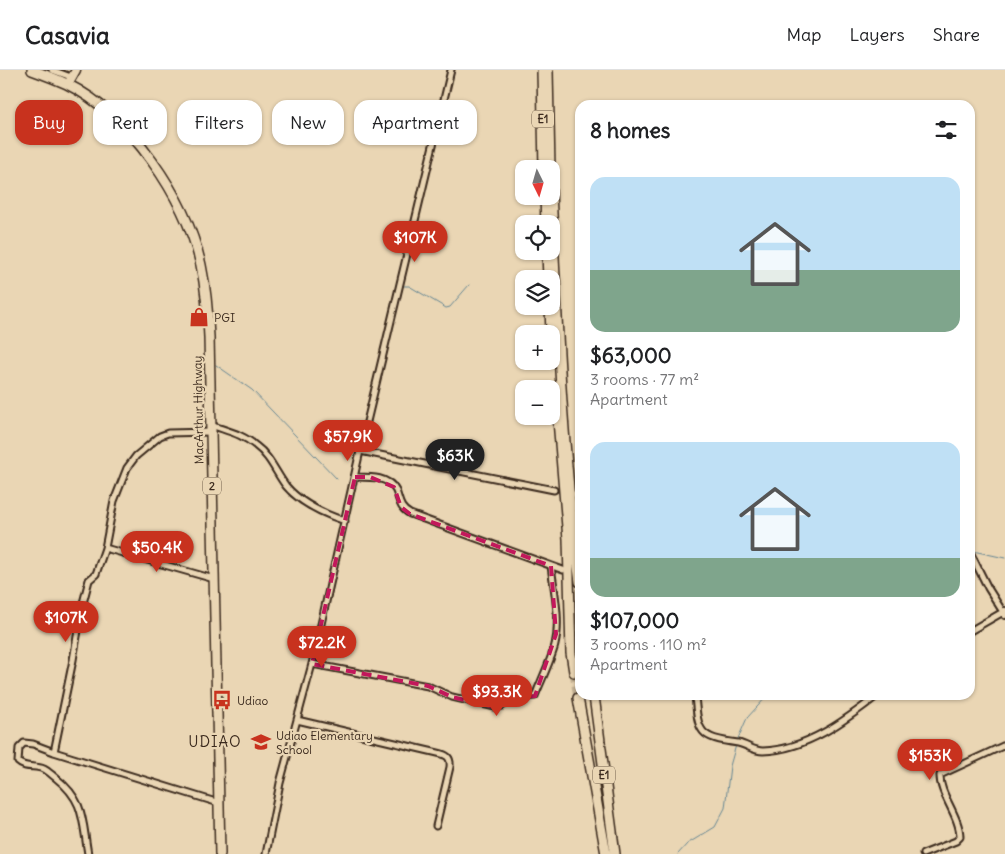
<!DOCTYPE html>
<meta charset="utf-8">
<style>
:root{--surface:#fff;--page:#f2f2f2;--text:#202124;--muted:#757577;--line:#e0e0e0;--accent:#c8321e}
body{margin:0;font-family:Delius,sans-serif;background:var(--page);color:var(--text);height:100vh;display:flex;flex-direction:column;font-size:19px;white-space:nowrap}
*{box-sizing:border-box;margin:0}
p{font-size:16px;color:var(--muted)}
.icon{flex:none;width:28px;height:28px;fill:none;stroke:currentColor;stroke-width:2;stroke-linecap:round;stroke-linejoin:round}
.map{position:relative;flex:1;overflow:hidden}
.sheet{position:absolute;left:575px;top:30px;width:400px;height:600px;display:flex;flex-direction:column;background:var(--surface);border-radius:15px;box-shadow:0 1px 4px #0004}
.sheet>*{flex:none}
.banner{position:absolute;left:15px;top:30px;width:475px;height:45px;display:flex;gap:10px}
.needle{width:32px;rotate:175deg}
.buttons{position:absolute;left:515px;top:90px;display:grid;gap:10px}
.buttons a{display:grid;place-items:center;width:45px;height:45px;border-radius:10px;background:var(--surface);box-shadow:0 1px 4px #0004;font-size:25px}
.price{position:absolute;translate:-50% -42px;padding:0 11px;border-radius:18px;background:var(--accent);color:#fff;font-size:16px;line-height:32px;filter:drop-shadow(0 1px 2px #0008)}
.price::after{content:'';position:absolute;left:50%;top:30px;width:15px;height:11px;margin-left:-8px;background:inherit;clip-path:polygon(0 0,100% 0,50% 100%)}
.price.active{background:#222;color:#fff}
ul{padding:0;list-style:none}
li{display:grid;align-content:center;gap:10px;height:265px;padding:0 15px}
li span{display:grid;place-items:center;height:155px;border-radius:15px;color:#555}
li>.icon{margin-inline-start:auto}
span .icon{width:90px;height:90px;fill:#fffc;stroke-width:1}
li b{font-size:21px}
h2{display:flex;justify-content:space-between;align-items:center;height:60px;padding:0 15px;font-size:21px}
.tag{padding:0 18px;border-radius:15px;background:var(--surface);box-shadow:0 1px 4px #0004;font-size:18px;line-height:45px}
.tag.active{background:var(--accent);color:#fff}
header{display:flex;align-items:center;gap:30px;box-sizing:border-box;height:70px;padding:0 25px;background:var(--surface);border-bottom:1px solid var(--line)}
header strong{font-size:24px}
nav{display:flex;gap:28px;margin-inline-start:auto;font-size:18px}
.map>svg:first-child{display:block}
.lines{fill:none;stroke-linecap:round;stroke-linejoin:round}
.stream{stroke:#658693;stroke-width:1}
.motorway-tunnel{stroke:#c7b496;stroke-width:9;stroke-dasharray:9 4.5;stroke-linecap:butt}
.minor-casing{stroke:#3b2a1e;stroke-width:9}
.tertiary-casing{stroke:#3b2a1e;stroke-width:10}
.primary-casing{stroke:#3b2a1e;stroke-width:11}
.trunk-casing{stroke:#3b2a1e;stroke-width:12}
.motorway-casing{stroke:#3b2a1e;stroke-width:12}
.minor{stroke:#ead6b4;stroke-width:5}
.tertiary{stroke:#ead6b4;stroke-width:6}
.primary{stroke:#ead6b4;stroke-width:8}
.trunk{stroke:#ead6b4;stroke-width:9}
.motorway{stroke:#ead6b4;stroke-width:9}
.marked{fill:none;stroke:#c2185b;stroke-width:4;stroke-dasharray:10 6;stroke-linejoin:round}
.labels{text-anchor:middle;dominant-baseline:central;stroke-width:4.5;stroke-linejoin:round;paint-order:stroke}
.shield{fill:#ead6b4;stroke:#705e4b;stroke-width:1}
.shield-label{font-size:11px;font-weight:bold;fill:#3b2a1e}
.poi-label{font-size:12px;fill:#3b2a1e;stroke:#ead6b4;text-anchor:start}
.street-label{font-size:12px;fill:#3b2a1e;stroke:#ead6b4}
.quarter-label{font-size:15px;letter-spacing:1px;fill:#3b2a1e;stroke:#ead6b4}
</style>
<header>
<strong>Casavia</strong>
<nav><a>Map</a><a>Layers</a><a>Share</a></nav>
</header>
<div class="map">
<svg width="1005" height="784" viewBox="0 0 1005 784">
<rect width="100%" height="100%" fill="#ead6b4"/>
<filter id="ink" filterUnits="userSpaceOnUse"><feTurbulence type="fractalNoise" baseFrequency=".02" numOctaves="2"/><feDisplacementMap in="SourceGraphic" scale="10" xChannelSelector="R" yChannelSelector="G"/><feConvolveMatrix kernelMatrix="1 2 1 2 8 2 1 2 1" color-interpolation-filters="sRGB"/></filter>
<g filter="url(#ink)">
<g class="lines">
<path class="stream" d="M 404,216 L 409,216 L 446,238 L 450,237 L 469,215
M 216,295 L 252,320 L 337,409
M 577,451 L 580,450
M 973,481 L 1005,488
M 826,625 L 835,625
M 737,671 L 747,648 L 768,625
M 678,784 L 687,774 L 715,757 L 725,738 L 730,696 L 736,675"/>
<path class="motorway-tunnel" d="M 574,602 L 578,628"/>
<defs>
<path id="minor" d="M 52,0 L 71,7
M 211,355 C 227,361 243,364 256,376 C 270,386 276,403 286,416 C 301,434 324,444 345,451
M 211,362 L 168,363 L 160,366 L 136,386 L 127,398 L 114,431 L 105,478 L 96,504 L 89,510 L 82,537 L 73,590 L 54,682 L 219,733
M 360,381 L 554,420
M 355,407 C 369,407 389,406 396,421 C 400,431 399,438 410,444 L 563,500
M 575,424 L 580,425
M 105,478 L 214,509
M 970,482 L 988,518 L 1003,542 L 970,561
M 312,594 L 428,616 L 452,627 L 495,637 L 502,636 L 515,627 L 535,626 C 541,611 551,590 555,575 C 561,550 554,521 551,496
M 695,625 C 698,663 699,668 738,673 C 747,675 754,681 763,681 C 806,680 846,650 878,625
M 297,650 L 438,683 C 447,685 451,687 450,697 L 436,756
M 54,682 L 33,674 L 24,673 L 19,678 L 18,692 C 25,699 35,695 44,699 C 48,701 52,705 56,708 C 85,731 82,750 88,784
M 266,784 L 280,713 L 312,594 L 360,381 L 451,0
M 923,784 L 956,771 L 960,767 C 960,746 939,724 940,705 L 1005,675"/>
<path id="tertiary" d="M 1005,541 L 1003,542 L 1005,545"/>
<path id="primary" d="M 68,14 L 76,0"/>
<path id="trunk" d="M 32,0 C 43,4 56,9 67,14 C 130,45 186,128 201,195 C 206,219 208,243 209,267 L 220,784"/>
<path id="motorway" d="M 542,0 L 544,99
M 548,0 L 550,99
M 551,121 C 557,252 562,383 580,512
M 545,126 L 546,154
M 547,181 L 548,209
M 550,236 L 551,264
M 551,265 L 553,285
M 557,338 L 568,469 L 571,583 L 574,602
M 594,626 L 615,784
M 578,628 L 606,784"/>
</defs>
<use href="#minor" class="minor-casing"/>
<use href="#tertiary" class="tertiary-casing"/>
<use href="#primary" class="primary-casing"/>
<use href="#trunk" class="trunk-casing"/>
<use href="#motorway" class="motorway-casing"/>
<use href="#minor" class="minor"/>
<use href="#tertiary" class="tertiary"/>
<use href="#primary" class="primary"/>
<use href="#trunk" class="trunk"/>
<use href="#motorway" class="motorway"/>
</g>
</g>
<path class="marked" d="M 355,407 L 370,407 L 394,417 L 401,437 L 410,444 L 551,496 L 556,564 L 535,626 L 515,627 L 495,637 L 452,627 L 428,616 L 312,594 Z"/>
<defs>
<symbol id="shop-bare" viewBox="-9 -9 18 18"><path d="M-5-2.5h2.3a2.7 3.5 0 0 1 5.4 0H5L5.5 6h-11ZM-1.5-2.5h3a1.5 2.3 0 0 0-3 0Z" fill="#c8321e" stroke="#ead6b4" stroke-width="2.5" paint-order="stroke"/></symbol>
<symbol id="bus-bare" viewBox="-9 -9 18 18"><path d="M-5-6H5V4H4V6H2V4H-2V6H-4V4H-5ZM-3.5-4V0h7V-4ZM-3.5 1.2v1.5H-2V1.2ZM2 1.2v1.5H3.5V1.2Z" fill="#c8321e" stroke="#ead6b4" stroke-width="2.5" paint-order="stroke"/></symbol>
<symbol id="school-bare" viewBox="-9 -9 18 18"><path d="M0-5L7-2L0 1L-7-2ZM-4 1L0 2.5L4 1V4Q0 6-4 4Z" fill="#c8321e" stroke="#ead6b4" stroke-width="2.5" paint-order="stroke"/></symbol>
</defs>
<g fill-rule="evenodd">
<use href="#shop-bare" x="185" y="233" width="28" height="28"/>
<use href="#bus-bare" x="208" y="616" width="28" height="28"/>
<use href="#school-bare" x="247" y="658" width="28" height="28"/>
</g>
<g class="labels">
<g class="shield">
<rect x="532" y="40.5" width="22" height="17" rx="4"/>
<rect x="203" y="407.5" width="18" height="17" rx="4"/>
<rect x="593" y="696.5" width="22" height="17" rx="4"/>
</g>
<g class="shield-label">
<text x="543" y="49">E1</text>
<text x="212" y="416">2</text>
<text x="604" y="705">E1</text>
</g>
<g class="poi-label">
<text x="214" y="247">PGI</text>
<text x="237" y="630">Udiao</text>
<text x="276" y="665">Udiao Elementary<tspan x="276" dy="14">School</tspan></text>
</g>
<g class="street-label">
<text transform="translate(198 340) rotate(-91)">MacArthur Highway</text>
</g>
<g class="quarter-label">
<text x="215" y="671">UDIAO</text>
</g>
</g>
</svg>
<div class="buttons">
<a><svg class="needle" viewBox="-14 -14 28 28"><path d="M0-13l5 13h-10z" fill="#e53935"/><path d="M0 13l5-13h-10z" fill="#757577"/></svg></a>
<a><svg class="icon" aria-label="locate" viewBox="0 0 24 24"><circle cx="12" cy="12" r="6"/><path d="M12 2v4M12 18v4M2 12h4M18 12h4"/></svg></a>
<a><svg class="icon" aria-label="layers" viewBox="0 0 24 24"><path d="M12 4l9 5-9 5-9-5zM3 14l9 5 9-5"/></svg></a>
<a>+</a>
<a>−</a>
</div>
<b class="price" style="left:415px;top:193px">$107K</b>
<b class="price" style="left:348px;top:392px">$57.9K</b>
<b class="price active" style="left:455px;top:411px">$63K</b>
<b class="price" style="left:157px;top:503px">$50.4K</b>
<b class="price" style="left:66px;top:573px">$107K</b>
<b class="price" style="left:322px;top:598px">$72.2K</b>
<b class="price" style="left:497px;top:647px">$93.3K</b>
<b class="price" style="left:930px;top:711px">$153K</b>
<div class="banner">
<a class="tag active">Buy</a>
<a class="tag">Rent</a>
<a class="tag">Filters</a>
<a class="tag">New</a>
<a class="tag">Apartment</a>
</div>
<section class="sheet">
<h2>8 homes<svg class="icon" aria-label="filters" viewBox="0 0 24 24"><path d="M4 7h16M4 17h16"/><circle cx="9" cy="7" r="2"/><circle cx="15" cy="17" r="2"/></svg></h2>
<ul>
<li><span style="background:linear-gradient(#bfe0f5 60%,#7fa58c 0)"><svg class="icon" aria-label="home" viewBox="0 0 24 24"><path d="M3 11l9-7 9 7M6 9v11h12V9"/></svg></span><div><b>$63,000</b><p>3 rooms · 77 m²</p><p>Apartment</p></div></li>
<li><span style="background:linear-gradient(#bfe0f5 75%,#7fa58c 0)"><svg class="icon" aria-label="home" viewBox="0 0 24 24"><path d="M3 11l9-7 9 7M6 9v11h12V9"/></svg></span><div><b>$107,000</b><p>3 rooms · 110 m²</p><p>Apartment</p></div></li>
</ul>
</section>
</div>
